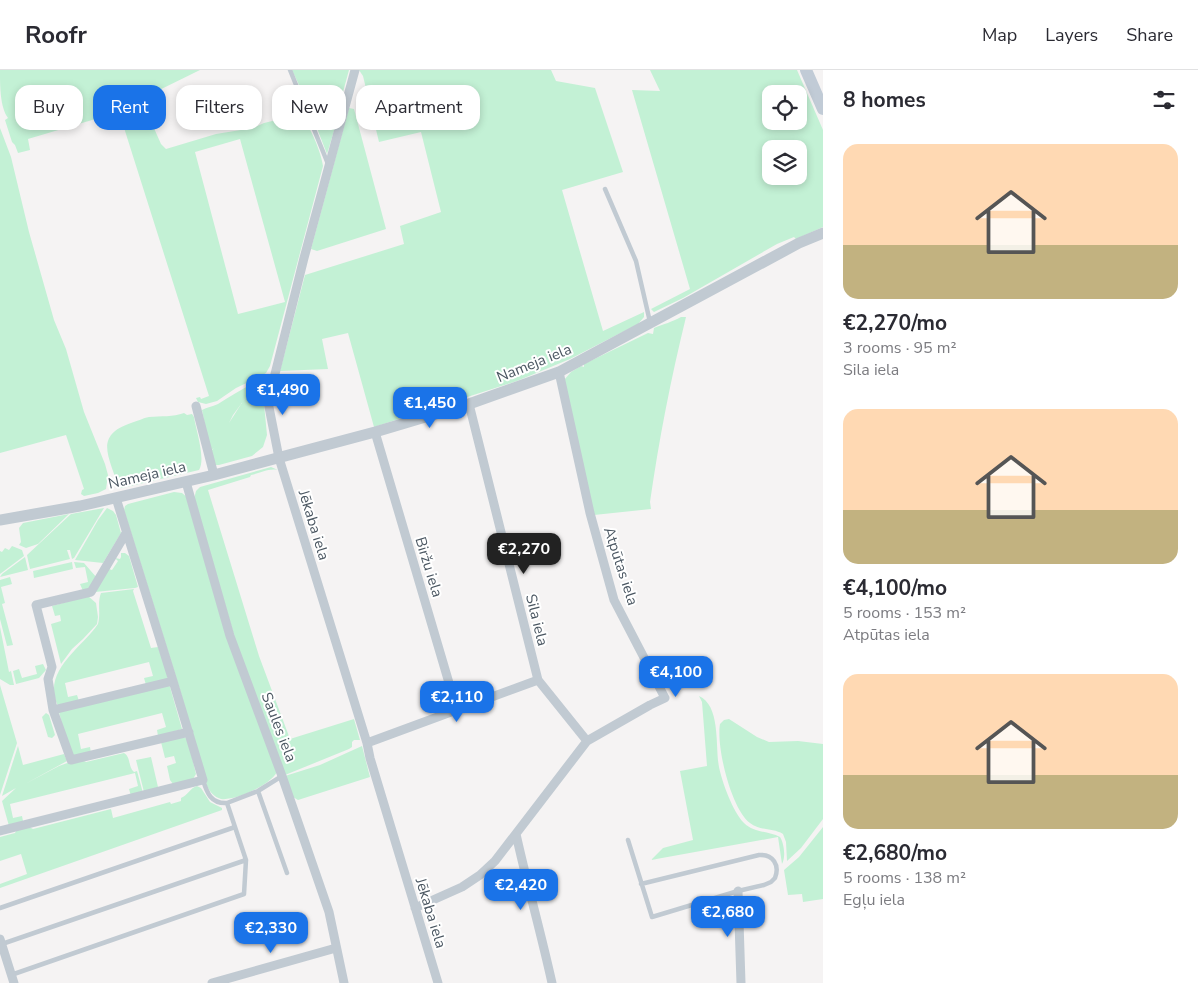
<!DOCTYPE html>
<meta charset="utf-8">
<style>
:root{--surface:#fff;--page:#f2f2f3;--text:#2b2b33;--muted:#7c7c81;--line:#e1e1e2;--accent:#1a73e8}
body{margin:0;font-family:"Nunito Sans",sans-serif;background:var(--page);color:var(--text);height:100vh;display:flex;flex-direction:column;font-size:19px;white-space:nowrap}
*{box-sizing:border-box;margin:0}
p{font-size:16px;color:var(--muted)}
.icon{flex:none;width:28px;height:28px;fill:none;stroke:currentColor;stroke-width:2;stroke-linecap:round;stroke-linejoin:round}
.map{position:relative;flex:1;overflow:hidden}
.details{display:flex;flex-direction:column;background:var(--surface);width:375px}
.details>*{flex:none}
.banner{position:absolute;left:15px;top:15px;width:475px;height:45px;display:flex;gap:10px}
.fabs{position:absolute;left:762px;top:15px;display:grid;gap:10px}
.fabs a{display:grid;place-items:center;width:45px;height:45px;border-radius:10px;background:var(--surface);box-shadow:0 2px 8px #0003;font-size:25px}
.price{position:absolute;translate:-50% -42px;padding:0 11px;border-radius:10px;background:var(--accent);color:#fff;font-size:16px;line-height:32px;filter:drop-shadow(0 1px 2px #0008)}
.price::after{content:'';position:absolute;left:50%;top:30px;width:15px;height:11px;margin-left:-8px;background:inherit;clip-path:polygon(0 0,100% 0,50% 100%)}
.price.selected{background:#222;color:#fff}
ul{padding:0;list-style:none}
li{display:grid;align-content:center;gap:10px;height:265px;padding:0 20px}
li span{display:grid;place-items:center;height:155px;border-radius:15px;color:#555}
li>.icon{margin-inline-start:auto}
span .icon{width:90px;height:90px;fill:#fffc;stroke-width:1}
li b{font-size:21px}
h2{display:flex;justify-content:space-between;align-items:center;height:60px;padding:0 20px;font-size:21px}
.pill{padding:0 18px;border-radius:15px;background:var(--surface);box-shadow:0 2px 8px #0003;font-size:18px;line-height:45px}
.pill.selected{background:var(--accent);color:#fff}
header{display:flex;align-items:center;gap:30px;box-sizing:border-box;height:70px;padding:0 25px;background:var(--surface);border-bottom:1px solid var(--line)}
header strong{font-size:24px}
nav{display:flex;gap:28px;margin-inline-start:auto;font-size:18px}
main{display:flex;flex:1;min-height:0}
.map>svg:first-child{display:block}
.green{fill:#c3f1d5;fill-rule:evenodd}
.lines{fill:none;stroke-linecap:round;stroke-linejoin:round}
.service{stroke:#c1cad2;stroke-width:4.5}
.minor{stroke:#c1cad2;stroke-width:9}
.tertiary{stroke:#c1cad2;stroke-width:11}
.secondary{stroke:#c1cbd6;stroke-width:12}
.labels{text-anchor:middle;dominant-baseline:central;stroke-width:4;stroke-linejoin:round;paint-order:stroke}
.street-label{font-size:15px;fill:#4a5661;stroke:#fff}
</style>
<header>
<strong>Roofr</strong>
<nav><a>Map</a><a>Layers</a><a>Share</a></nav>
</header>
<main>
<div class="map">
<svg width="823" height="913" viewBox="0 0 823 913">
<rect width="100%" height="100%" fill="#f5f3f3"/>
<path class="green" d="M 0,0 L 200,0 L 141,29 L 161,74 L 166,79 L 216,64 L 253,58 L 264,53 L 301,44 C 310,57 321,81 323,96 L 270,296 L 266,303 L 261,306 L 236,318 L 217,331 L 206,334 L 198,332 L 196,328 L 200,327 L 201,329 L 209,326 L 119,42 L 28,69 L 30,80 L 18,83 L 15,75 L 12,72 L 5,50 L 8,48 C 0,37 0,16 0,0 ZM 240,69 L 285,232 L 238,244 L 195,82 Z
M 292,0 L 349,0 L 337,44 C 329,48 320,47 312,43 Z
M 359,0 L 551,0 L 556,11 L 595,18 L 623,102 L 562,120 L 603,261 L 644,242 L 644,247 L 638,254 L 570,289 L 517,311 L 374,357 L 348,263 L 322,269 L 328,299 L 280,301 L 305,205 L 404,174 L 400,156 L 441,142 L 421,62 L 379,72 L 363,6 Z
M 650,0 L 797,0 L 823,60 L 823,157 L 796,169 L 794,167 L 777,174 L 683,228 L 654,242 L 651,239 L 690,219 L 632,20 L 660,21 ZM 771,24 L 799,24 L 799,51 L 771,51 ZM 771,79 L 799,79 L 799,106 L 771,106 Z
M 349,38 L 354,39 L 386,159 L 317,181 L 311,179 Z
M 314,47 L 318,49 L 337,51 L 327,84 L 313,48 Z
M 0,58 L 11,87 L 29,162 L 54,250 L 66,279 L 84,342 L 105,394 L 108,405 L 106,419 L 98,423 L 84,426 L 81,424 L 82,420 L 84,419 L 66,365 L 0,383 Z
M 681,247 L 686,247 C 671,308 659,369 650,432 L 651,439 L 594,445 L 564,310 L 571,302 L 581,296 L 584,297 L 584,294 L 648,263 L 653,264 L 654,258 C 664,254 672,252 681,247 Z
M 263,309 L 265,310 L 264,334 L 267,365 L 263,377 L 252,386 L 219,395 L 214,395 L 210,382 L 214,378 L 210,381 L 202,340 C 207,337 212,337 218,334 C 231,326 243,318 258,311 L 233,345 L 229,353 C 237,341 252,315 263,309 Z
M 184,343 L 187,345 L 192,344 L 194,347 C 196,360 206,389 199,400 L 122,418 L 118,417 C 111,389 92,366 131,353 C 138,351 143,348 149,347 C 161,346 173,347 184,343 Z
M 271,397 L 278,400 C 268,398 261,403 251,405 L 250,407 L 208,420 L 259,586 L 290,669 L 354,649 L 360,670 L 354,670 L 352,672 L 352,677 L 349,679 L 285,705 L 241,589 L 194,429 L 196,421 L 200,417 Z
M 174,422 L 182,423 L 188,428 L 277,702 C 270,715 236,731 221,729 C 214,727 210,722 207,716 L 180,620 L 124,440 L 125,436 L 128,434 Z
M 104,438 L 74,488 L 72,489 L 70,480 L 67,480 L 70,489 L 30,499 L 27,485 L 71,444 Z
M 107,438 L 113,441 L 116,445 L 121,463 L 103,493 L 75,490 L 98,450 Z
M 69,444 L 38,474 L 26,478 L 19,475 L 21,472 L 19,458 L 23,453 Z
M 12,476 L 22,480 L 24,486 L 0,504 L 0,481 L 2,482 L 5,478 L 9,480 Z
M 121,483 L 125,483 L 129,486 L 138,517 L 135,518 L 95,522 L 109,499 L 112,500 L 118,491 L 115,488 L 120,489 L 121,487 Z
M 25,487 L 28,500 L 0,507 L 2,504 Z
M 72,492 L 73,499 L 34,508 L 33,501 Z
M 74,492 L 84,493 L 97,508 L 87,520 L 83,521 L 80,514 L 88,512 L 85,497 L 76,498 Z
M 10,507 L 12,514 L 1,517 L 5,533 L 2,534 L 13,575 L 7,576 L 0,549 L 0,510 Z
M 134,519 L 133,521 L 151,578 L 158,577 L 168,606 L 167,609 L 146,615 L 144,608 L 153,606 L 149,592 L 65,613 L 68,627 L 77,625 L 79,631 L 58,636 C 41,601 82,578 98,554 C 101,543 97,533 101,523 Z
M 88,526 L 96,533 L 98,547 L 97,554 L 83,569 L 72,579 L 61,594 L 51,554 L 61,551 L 60,545 L 55,546 L 52,536 Z
M 0,557 L 9,602 L 11,601 L 14,615 L 10,615 L 0,609 Z
M 43,594 L 46,600 L 39,608 L 16,614 L 13,601 L 19,599 L 22,608 L 37,604 L 35,596 Z
M 0,615 L 17,673 L 0,725 Z
M 169,615 L 170,617 L 182,659 L 158,666 L 157,660 L 166,657 L 162,643 L 78,664 L 81,679 L 90,677 L 91,683 L 73,686 L 64,662 L 59,642 Z
M 699,626 C 721,636 715,676 719,697 C 722,712 733,742 744,753 C 754,763 769,761 780,767 C 784,773 786,787 782,794 L 778,767 L 651,790 L 663,778 L 693,770 L 680,701 L 707,696 L 702,632 Z
M 46,643 L 49,645 L 55,665 L 52,668 L 48,667 L 42,647 Z
M 729,649 L 757,667 L 769,672 L 798,671 L 823,674 L 823,749 L 801,778 L 787,791 L 786,772 L 783,764 C 773,758 760,761 750,753 C 731,739 716,676 720,654 L 724,650 Z
M 184,667 L 188,670 L 196,704 L 193,709 L 173,714 L 170,710 L 167,696 L 176,693 L 174,686 L 165,688 L 161,672 Z
M 18,676 L 23,695 L 64,684 L 67,691 L 25,714 L 59,696 L 70,692 L 84,691 L 86,692 L 124,683 C 131,687 128,697 134,702 L 137,701 L 143,723 L 131,726 L 129,719 L 138,716 L 135,703 L 10,734 L 13,748 L 22,746 L 23,751 L 9,756 L 2,731 L 16,718 L 2,726 Z
M 362,676 L 370,707 L 298,730 L 293,727 L 285,706 L 320,695 Z
M 151,687 L 158,717 L 156,719 L 144,722 L 136,690 Z
M 197,716 L 201,718 L 210,732 L 222,738 L 222,740 L 0,818 L 0,814 L 27,804 L 21,784 L 0,791 L 0,767 L 15,763 L 17,759 L 29,757 L 33,759 L 111,739 L 113,748 L 170,732 L 171,734 L 181,731 L 181,728 C 188,725 190,718 197,716 Z
M 823,757 L 823,829 L 803,832 L 802,824 L 788,825 L 784,800 L 799,787 Z"/>
<g class="lines">
<path class="service" d="M 290,0 L 328,94
M 605,119 L 636,191 L 650,252
M 258,721 L 287,803
M 227,733 L 258,721 L 282,706
M 628,770 L 652,847 L 738,821 L 764,815 L 771,812 L 775,808 C 780,795 773,784 759,785 L 641,814
M 0,838 L 235,757
M 2,874 L 246,790
M 11,905 L 244,824 L 246,790 L 227,733 C 211,734 207,723 203,710"/>
<path class="minor" d="M 355,0 L 304,188 L 268,332 L 279,388 L 367,673 L 370,688 L 438,913
M 469,334 L 538,610 L 587,671
M 196,336 L 214,405
M 375,362 L 457,640
M 186,412 L 230,566 L 282,706 L 329,842 L 344,913
M 126,463 L 91,522 L 36,535 L 52,597 L 48,609 L 53,640 L 71,690 L 189,662
M 53,640 L 173,611
M 367,673 L 538,610
M 0,761 L 203,710 L 173,611 L 116,428
M 516,764 C 527,814 541,863 552,913
M 738,821 L 741,913
M 415,838 L 462,817 L 480,805 L 495,791 L 587,671 L 650,635 L 665,628 L 614,530 L 590,443 L 559,302
M 0,869 L 14,913
M 212,913 L 336,878"/>
<path class="tertiary" d="M 0,450 L 80,436 L 214,405 L 375,362 L 469,334 L 559,302 L 799,173 L 823,163"/>
<path class="secondary" d="M 806,0 L 823,39"/>
</g>
<g class="labels">
<g class="street-label">
<text transform="translate(534 293) rotate(-22)">Nameja iela</text>
<text transform="translate(147 405) rotate(-13)">Nameja iela</text>
<text transform="translate(314 455) rotate(73)">Jēkaba iela</text>
<text transform="translate(621 496) rotate(72)">Atpūtas iela</text>
<text transform="translate(429 497) rotate(73)">Biržu iela</text>
<text transform="translate(537 550) rotate(76)">Sila iela</text>
<text transform="translate(279 657) rotate(69)">Saules iela</text>
<text transform="translate(431 843) rotate(73)">Jēkaba iela</text>
</g>
</g>
</svg>
<div class="fabs">
<a><svg class="icon" aria-label="locate" viewBox="0 0 24 24"><circle cx="12" cy="12" r="6"/><path d="M12 2v4M12 18v4M2 12h4M18 12h4"/></svg></a>
<a><svg class="icon" aria-label="layers" viewBox="0 0 24 24"><path d="M12 4l9 5-9 5-9-5zM3 14l9 5 9-5"/></svg></a>
</div>
<b class="price" style="left:283px;top:346px">€1,490</b>
<b class="price" style="left:430px;top:359px">€1,450</b>
<b class="price selected" style="left:524px;top:505px">€2,270</b>
<b class="price" style="left:676px;top:628px">€4,100</b>
<b class="price" style="left:457px;top:653px">€2,110</b>
<b class="price" style="left:521px;top:841px">€2,420</b>
<b class="price" style="left:728px;top:868px">€2,680</b>
<b class="price" style="left:271px;top:884px">€2,330</b>
<div class="banner">
<a class="pill">Buy</a>
<a class="pill selected">Rent</a>
<a class="pill">Filters</a>
<a class="pill">New</a>
<a class="pill">Apartment</a>
</div>
</div>
<section class="details">
<h2>8 homes<svg class="icon" aria-label="filters" viewBox="0 0 24 24"><path d="M4 7h16M4 17h16"/><circle cx="9" cy="7" r="2"/><circle cx="15" cy="17" r="2"/></svg></h2>
<ul>
<li><span style="background:linear-gradient(#ffd9b3 65%,#c2b280 0)"><svg class="icon" aria-label="home" viewBox="0 0 24 24"><path d="M3 11l9-7 9 7M6 9v11h12V9"/></svg></span><div><b>€2,270/mo</b><p>3 rooms · 95 m²</p><p>Sila iela</p></div></li>
<li><span style="background:linear-gradient(#ffd9b3 65%,#c2b280 0)"><svg class="icon" aria-label="home" viewBox="0 0 24 24"><path d="M3 11l9-7 9 7M6 9v11h12V9"/></svg></span><div><b>€4,100/mo</b><p>5 rooms · 153 m²</p><p>Atpūtas iela</p></div></li>
<li><span style="background:linear-gradient(#ffd9b3 65%,#c2b280 0)"><svg class="icon" aria-label="home" viewBox="0 0 24 24"><path d="M3 11l9-7 9 7M6 9v11h12V9"/></svg></span><div><b>€2,680/mo</b><p>5 rooms · 138 m²</p><p>Egļu iela</p></div></li>
</ul>
</section>
</main>
